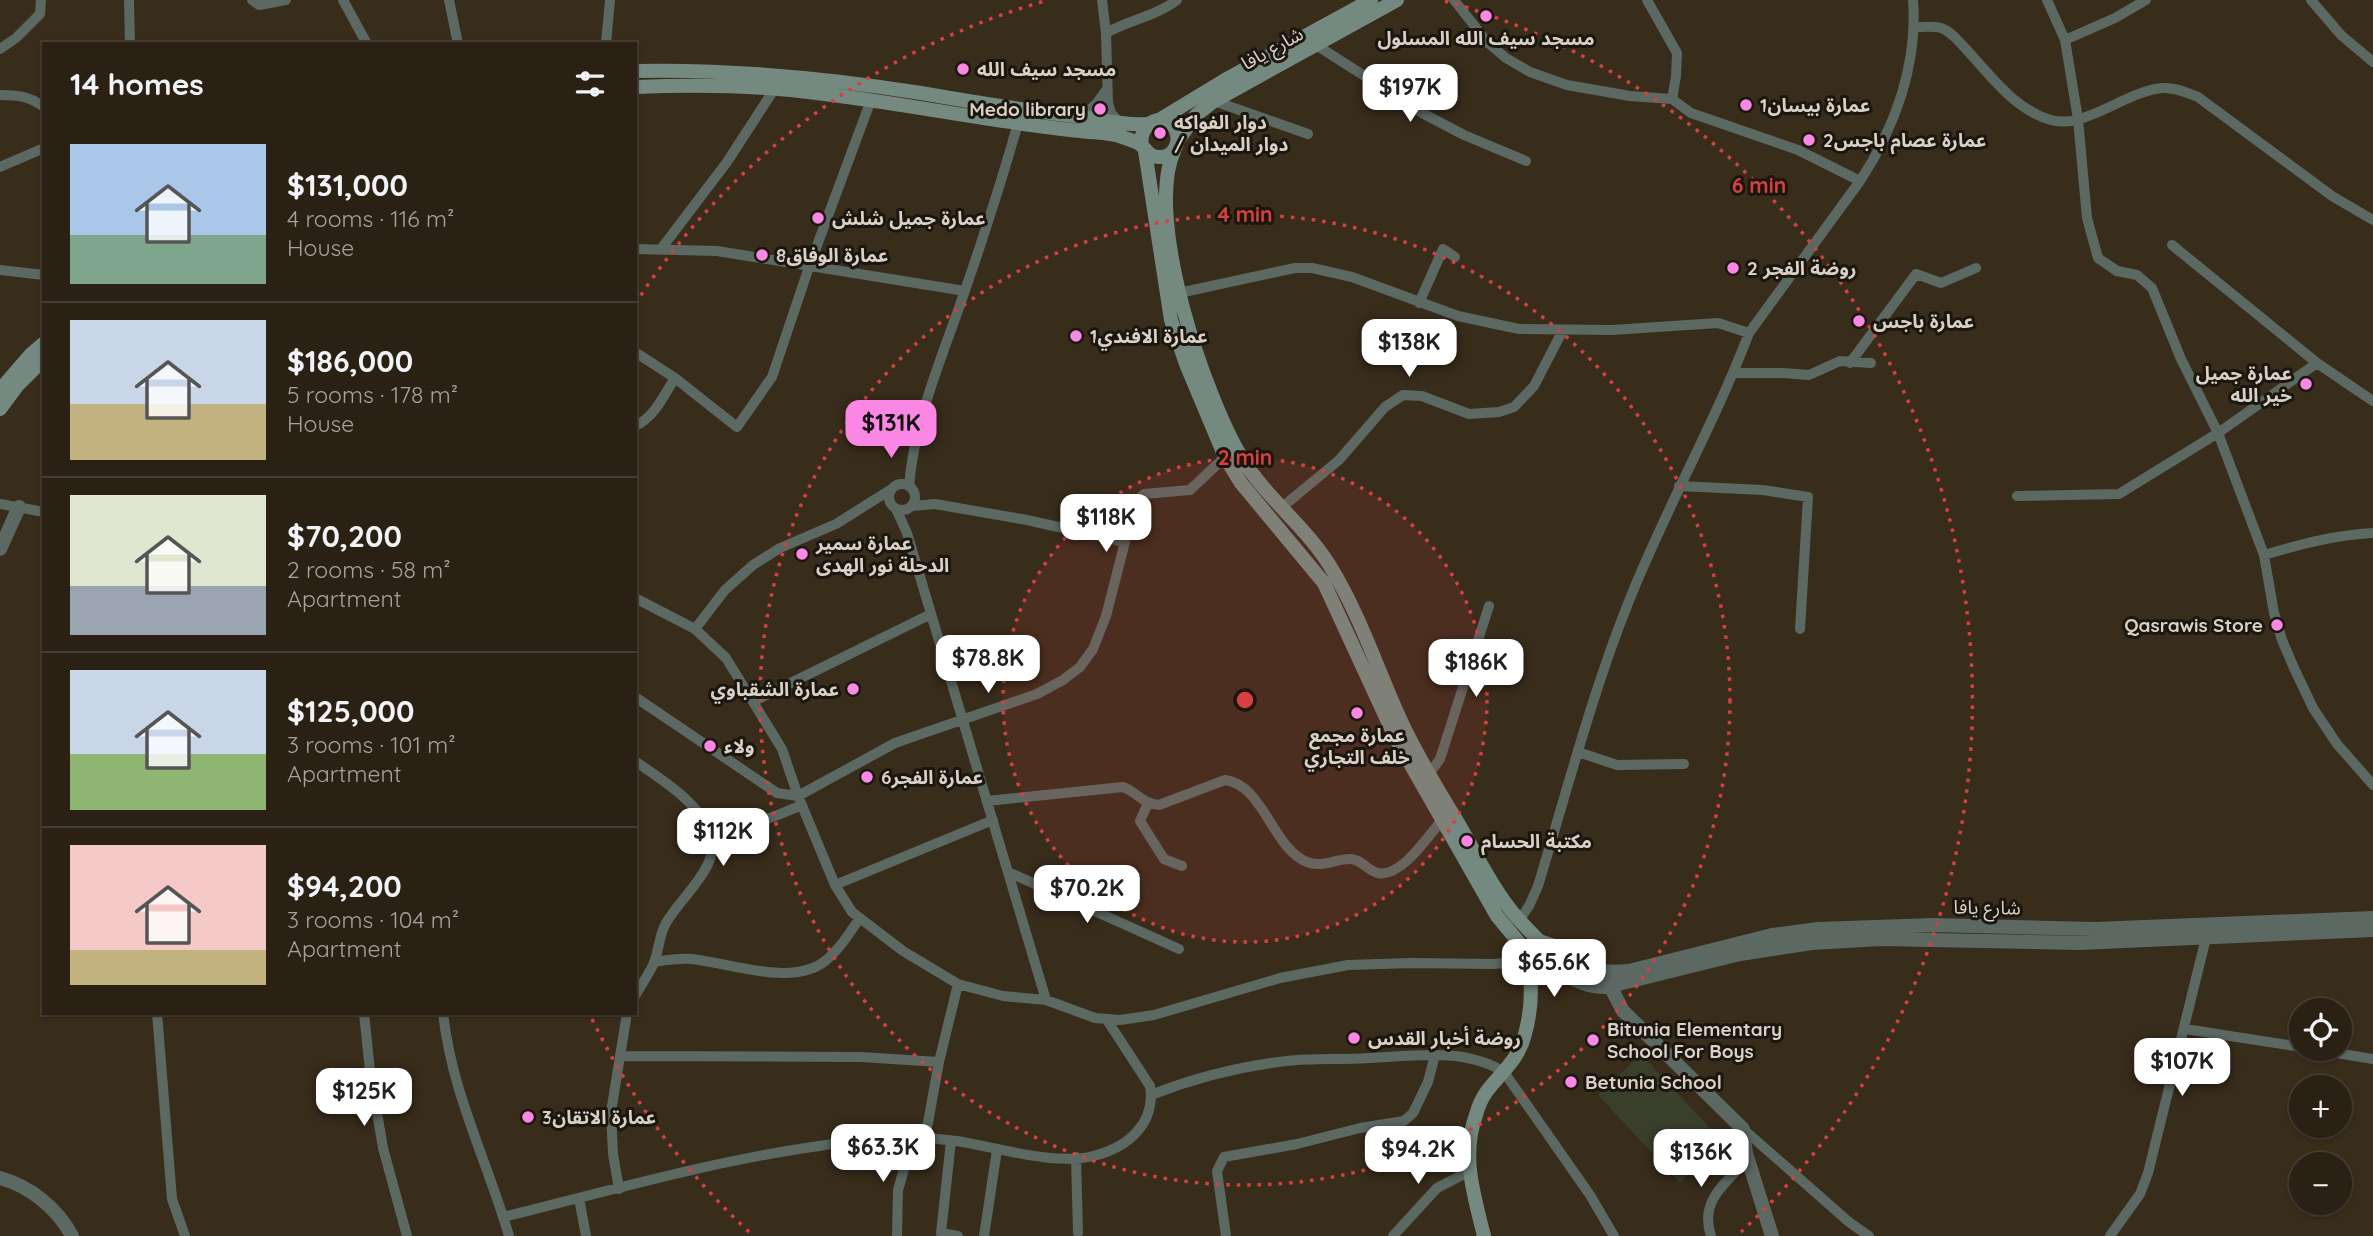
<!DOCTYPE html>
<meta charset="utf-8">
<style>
:root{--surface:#2a2114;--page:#362e22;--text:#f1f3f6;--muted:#a5a3a0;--line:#463e34;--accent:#fb87e5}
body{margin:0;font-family:Quicksand,"Noto Sans Arabic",sans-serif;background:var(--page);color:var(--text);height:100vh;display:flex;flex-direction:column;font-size:26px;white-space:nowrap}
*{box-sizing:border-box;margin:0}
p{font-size:23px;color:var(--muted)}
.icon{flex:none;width:38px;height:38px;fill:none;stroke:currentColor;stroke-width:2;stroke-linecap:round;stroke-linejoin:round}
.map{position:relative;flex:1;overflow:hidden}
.drawer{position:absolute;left:42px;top:42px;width:595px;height:973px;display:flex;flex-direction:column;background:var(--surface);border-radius:0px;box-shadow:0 2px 5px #0004,0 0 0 2px var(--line)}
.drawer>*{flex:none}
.tools{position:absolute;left:2289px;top:998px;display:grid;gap:14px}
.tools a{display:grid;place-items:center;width:63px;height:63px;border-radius:50%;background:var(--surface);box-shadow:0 2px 5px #0004,0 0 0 2px var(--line);font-size:35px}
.price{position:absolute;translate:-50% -60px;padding:0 16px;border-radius:14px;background:#fff;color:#222;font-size:23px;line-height:46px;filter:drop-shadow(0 2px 4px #0008)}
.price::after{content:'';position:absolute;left:50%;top:42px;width:21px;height:16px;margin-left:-10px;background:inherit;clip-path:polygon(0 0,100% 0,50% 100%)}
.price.on{background:var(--accent);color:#111}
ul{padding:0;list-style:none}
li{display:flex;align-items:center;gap:21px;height:175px;padding:0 28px}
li+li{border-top:2px solid var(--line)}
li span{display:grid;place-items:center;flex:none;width:196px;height:140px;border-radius:0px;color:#555}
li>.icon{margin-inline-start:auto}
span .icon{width:84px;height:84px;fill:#fffc;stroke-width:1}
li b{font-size:30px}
h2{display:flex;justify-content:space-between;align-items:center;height:84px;padding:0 28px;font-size:30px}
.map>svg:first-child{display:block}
.green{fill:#393f2b}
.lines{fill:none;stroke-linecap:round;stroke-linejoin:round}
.minor{stroke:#5c6963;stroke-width:10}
.tertiary{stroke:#5c6963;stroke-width:14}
.secondary{stroke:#748980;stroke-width:14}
.ring{fill:none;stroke:#d64140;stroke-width:3.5;stroke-dasharray:3.5 7}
.poi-dot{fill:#fb87e5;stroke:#1b160e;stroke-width:2.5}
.labels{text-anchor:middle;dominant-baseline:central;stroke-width:6;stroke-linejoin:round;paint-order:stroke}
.poi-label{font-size:19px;font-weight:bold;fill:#d9d1c7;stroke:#1b160e;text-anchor:start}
.street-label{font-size:19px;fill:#d9d1c7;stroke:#1b160e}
.centre{fill:#d64140;stroke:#1b160e;stroke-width:3.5}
.ring-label{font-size:21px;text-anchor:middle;font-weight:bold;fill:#d64140;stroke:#1b160e;stroke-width:6;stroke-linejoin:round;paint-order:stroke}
</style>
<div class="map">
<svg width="2373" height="1236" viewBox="0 0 2373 1236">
<rect width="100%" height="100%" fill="#382c1b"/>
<path class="green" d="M 1641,1054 L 1723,1142 L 1680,1183 L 1598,1095 Z"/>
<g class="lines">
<path class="minor" d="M 129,0 L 130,44
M 252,0 L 259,5 L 286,0
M 343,0 L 367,44
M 449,0 L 458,44
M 1102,0 L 1106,33 L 1108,103 L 1111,113 L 1119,122
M 1647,0 L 1677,53 L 1676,76 L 1672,99
M 2047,0 L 2065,40 L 2115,18 L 2146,0
M 2311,0 L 2341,35 L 2373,62
M 1915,27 C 1923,27 1933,26 1941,28 C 1951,31 1959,42 1966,49 C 1990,75 2015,110 2051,120 C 2083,130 2127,91 2162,88 C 2175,87 2187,93 2198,97 L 2332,196 L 2373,220
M 1106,33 C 1129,20 1156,16 1177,0
M 2065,40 L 2078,119 L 2087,218 L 2098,258 L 2117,271 L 2137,275 L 2152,288 L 2181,359 L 2218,433 L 2264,555 L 2274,613 L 2282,640 L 2294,668 L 2313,708 L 2337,744 L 2373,785
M 606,44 L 610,0
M 1316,45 L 1424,114 L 1464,135 L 1526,161
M 0,49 L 16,38 L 40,14 L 41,0
M 0,95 C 18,95 29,96 44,107
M 1214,101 L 1308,134
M 1082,117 L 1097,103 L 1106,90
M 0,167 L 44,148
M 1860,181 C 1895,128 1918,64 1913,0
M 2172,245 L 2317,363 L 2373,401
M 635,249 L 717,251 L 965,291
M 661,249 L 727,162 L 775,88
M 0,270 L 44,275
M 1179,293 L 1295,268 L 1312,268 L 1352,277 L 1458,316 L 1519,329 L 1612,330 L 1718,323 L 1749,333 L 1860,181 L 1798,150 L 1691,113 L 1672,99 L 1630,96 L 1567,85 L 1530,72 L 1506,58 L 1488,43 L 1454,0
M 1419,303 L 1443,249 L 1455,257
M 635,352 L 675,378 L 737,427 L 772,377 L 809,267 L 871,100
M 1850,363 L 1916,274 L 1941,283 L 1976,268
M 1734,373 L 1783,373 L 1809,375 L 1840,361 L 1871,363
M 635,426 C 654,418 664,395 675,378
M889 497a13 13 0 1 1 26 0a13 13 0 1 1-26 0Z
M 909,486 C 914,423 940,362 961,302 C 983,239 1004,174 1022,109
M 1679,486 L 1763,490 L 1808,497 L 1800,629
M 2017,496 L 2119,494 L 2218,433 L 2317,363
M 0,504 L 44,512
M 912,506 L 935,504 L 1027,520 L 1125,542 L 1136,501 L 1144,494 L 1190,490 L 1225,457
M 1281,508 L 1339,460 L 1385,407 L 1403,395 L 1422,396 L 1469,414 L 1499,412 L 1514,407 L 1534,386 L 1563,330
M 896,509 L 907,533 L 1046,1000
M 2264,555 C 2301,544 2335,535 2373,533
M 635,598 L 695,629 L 726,658 L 782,749 L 798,796 L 835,885 L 852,912 L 903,951 L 958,984 L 1003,996 L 1046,1000 L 1095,1018 L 1120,1020 L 1154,1015 L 1280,978 L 1348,965 L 1411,963 L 1494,964 L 1525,961
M 695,629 L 725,590 L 753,565 L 780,548 L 836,524 L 890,490
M 635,697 L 777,793 L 798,796 L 895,743 L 1037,694 L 1063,680 L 1080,667 L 1093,649 L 1106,616 L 1125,542
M 754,701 L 931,614
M 1578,752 L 1617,765 L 1684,764
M 635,761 C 666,783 730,820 707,866 C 697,886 678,903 666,923 C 659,935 659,950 654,963 C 649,974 641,985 635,996
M 1429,774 L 1440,759 L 1489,606
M 987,801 L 1123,787 C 1137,792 1141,803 1159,805 L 1225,780 C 1264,785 1272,848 1307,862 C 1322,868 1335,859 1350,859 C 1361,859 1368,871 1378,873 C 1401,878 1428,836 1442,820
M 1148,803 L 1140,821 L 1164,859 L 1182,866
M 707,828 C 743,832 770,818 802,805
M 1008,872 L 1179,949
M 835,885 L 993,820
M 1520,919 L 1529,906 L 1538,886 C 1567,791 1592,693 1629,601 C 1665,510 1714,425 1749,333
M 654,962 C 667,960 679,958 692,959 C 729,963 793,987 825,961 C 839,950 849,934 859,919
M 157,1013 L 172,1199 L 185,1236
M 364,1013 L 370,1071 L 383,1148 L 407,1236
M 443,1013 C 452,1094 487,1160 509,1236
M 2185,1029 L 2301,1047
M 2307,1048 L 2373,1059
M 620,1056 L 861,1057 L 939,1062
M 1151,1095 C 1194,1078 1242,1066 1287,1061 C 1313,1058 1341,1060 1368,1058 C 1412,1056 1465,1047 1504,1072 L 1590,1195 L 1614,1236
M 1743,1129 L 1849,1222 L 1869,1236
M 925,1139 L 939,1062 L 958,984
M 951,1141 L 941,1233 L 958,1236
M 1076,1157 L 1078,1233
M 619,1189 L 613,1154 L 611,1112 L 627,1013
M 579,1198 L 586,1236
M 503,1217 C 608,1191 712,1161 819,1146 C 840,1143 861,1138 882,1137 C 906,1136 933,1138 957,1141 C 995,1147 1055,1166 1093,1156 C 1127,1148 1156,1124 1150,1086 L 1107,1020
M 897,1236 L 898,1190 L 913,1138
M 984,1236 L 997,1150
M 1226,1236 L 1217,1171 L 1224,1157 L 1297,1144 L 1360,1128 L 1404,1121 L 1413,1113 L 1428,1082 L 1435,1055
M 1393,1236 L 1437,1188 L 1470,1171
M 1711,1236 C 1699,1200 1726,1183 1748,1159
M 2110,1236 L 2140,1194 L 2148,1173 L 2206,938"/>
<path class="tertiary" d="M 0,549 L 19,507
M 1559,957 C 1583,969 1602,974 1629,971 L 1772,935 L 1818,929 L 1933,925 L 2095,929 L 2373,918
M 1555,970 C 1572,978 1587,988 1606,987 L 1740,954 L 1812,943 L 1881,939 L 2079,943 L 2373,930
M 1607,980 L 1623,1011 L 1743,1129 L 1746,1153 L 1772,1236
M 0,1178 C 30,1186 58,1209 72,1236"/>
<path class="secondary" d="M 635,71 C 731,69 827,78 921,93 C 972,102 1023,110 1074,116 C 1098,119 1124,126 1148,124
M 635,87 C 683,85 732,85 779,89 C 859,96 938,112 1017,123 C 1038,126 1059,129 1080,131 C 1094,133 1109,132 1122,137 C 1128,139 1138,142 1142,146 C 1148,151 1149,157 1159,157 C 1172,158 1181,144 1176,131 C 1167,109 1137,122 1142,146
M 1159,120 L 1225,80 L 1371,0
M 1177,142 L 1196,115 L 1214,101 L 1397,0
M 1145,151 L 1171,320 L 1186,364 L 1225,457 L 1241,483 L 1324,583 L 1395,737 L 1497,916 L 1526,951
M 1174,151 C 1144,219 1205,398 1243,460 C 1269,501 1309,529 1333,571 C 1361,618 1378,671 1401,721 C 1417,756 1438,790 1458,823 C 1474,850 1488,880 1507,905 C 1516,918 1528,929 1539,941
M 0,390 L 31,354 L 44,343
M 0,409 L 17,386 L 44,359
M 1484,1236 C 1474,1195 1461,1156 1476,1115 C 1478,1107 1482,1098 1487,1091 C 1502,1072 1519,1059 1525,1034 C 1530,1016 1532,994 1530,975 C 1530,966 1523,962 1526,951 L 1539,941 L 1554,946 L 1559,955 L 1555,970 L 1542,976 L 1530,972"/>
</g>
<circle cx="1245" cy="700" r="242" fill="#d64140" fill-opacity=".12"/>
<g class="ring">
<circle cx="1245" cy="700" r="242"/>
<circle cx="1245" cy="700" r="485"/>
<path d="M749 1232A727 727 0 0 1 592 1019M635 304A727 727 0 0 1 1045 1M1445 1A727 727 0 0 1 1741 1232"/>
</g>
<g class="poi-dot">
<circle cx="1486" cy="16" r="7"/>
<circle cx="963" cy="69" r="7"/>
<circle cx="1746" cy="105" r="7"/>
<circle cx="1100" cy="109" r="7"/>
<circle cx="1160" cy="133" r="7"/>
<circle cx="1809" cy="140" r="7"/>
<circle cx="818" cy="218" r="7"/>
<circle cx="762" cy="255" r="7"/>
<circle cx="1733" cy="268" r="7"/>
<circle cx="1859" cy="321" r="7"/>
<circle cx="1076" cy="336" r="7"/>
<circle cx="2306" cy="384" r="7"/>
<circle cx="802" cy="554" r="7"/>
<circle cx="2277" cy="625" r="7"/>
<circle cx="853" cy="689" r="7"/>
<circle cx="1357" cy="713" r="7"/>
<circle cx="710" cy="746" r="7"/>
<circle cx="867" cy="777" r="7"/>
<circle cx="1467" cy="841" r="7"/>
<circle cx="1354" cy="1038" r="7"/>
<circle cx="1593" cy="1040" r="7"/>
<circle cx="1571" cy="1082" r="7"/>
<circle cx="528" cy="1117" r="7"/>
</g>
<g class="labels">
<g class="poi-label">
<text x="1486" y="38" text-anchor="middle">مسجد سيف الله المسلول</text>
<text x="977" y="69">مسجد سيف الله</text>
<text x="1760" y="105">عمارة بيسان1</text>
<text x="1086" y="109" text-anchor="end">Medo library</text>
<text x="1174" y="122">دوار الفواكه<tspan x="1174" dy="22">/ دوار الميدان</tspan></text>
<text x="1823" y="140">عمارة عصام باجس2</text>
<text x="832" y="218">عمارة جميل شلش</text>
<text x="776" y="255">عمارة الوفاق8</text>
<text x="1747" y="268">روضة الفجر 2</text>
<text x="1873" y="321">عمارة باجس</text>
<text x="1090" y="336">عمارة الافندي1</text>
<text x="2292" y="373" text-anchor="end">عمارة جميل<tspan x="2292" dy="22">خير الله</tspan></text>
<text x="816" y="543">عمارة سمير<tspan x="816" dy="22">الدحلة نور الهدى</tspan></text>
<text x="2263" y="625" text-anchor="end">Qasrawis Store</text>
<text x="839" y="689" text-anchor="end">عمارة الشقباوي</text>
<text x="1357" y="735" text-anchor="middle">عمارة مجمع<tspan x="1357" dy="22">خلف التجاري</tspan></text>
<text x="724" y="746">ولاء</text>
<text x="881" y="777">عمارة الفجر6</text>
<text x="1481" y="841">مكتبة الحسام</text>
<text x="1607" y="1029">Bitunia Elementary<tspan x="1607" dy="22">School For Boys</tspan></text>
<text x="1368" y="1038">روضة أخبار القدس</text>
<text x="1585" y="1082">Betunia School</text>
<text x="542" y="1117">عمارة الاتقان3</text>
</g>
<g class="street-label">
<text transform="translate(1272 48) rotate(-29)">شارع يافا</text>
<text transform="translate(1987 907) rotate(1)">شارع يافا</text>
</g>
</g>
<circle cx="1245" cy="700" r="10" class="centre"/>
<g class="ring-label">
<text x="1759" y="193">6 min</text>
<text x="1245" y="222">4 min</text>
<text x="1245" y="465">2 min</text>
</g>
</svg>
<div class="tools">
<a><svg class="icon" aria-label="locate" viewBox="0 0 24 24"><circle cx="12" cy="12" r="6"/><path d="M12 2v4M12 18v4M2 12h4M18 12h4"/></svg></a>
<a>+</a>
<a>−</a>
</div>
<b class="price" style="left:1410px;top:124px">$197K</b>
<b class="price" style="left:1409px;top:379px">$138K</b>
<b class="price on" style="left:891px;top:460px">$131K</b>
<b class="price" style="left:1106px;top:554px">$118K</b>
<b class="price" style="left:988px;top:695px">$78.8K</b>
<b class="price" style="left:1476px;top:699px">$186K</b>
<b class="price" style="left:723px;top:868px">$112K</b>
<b class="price" style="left:1087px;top:925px">$70.2K</b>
<b class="price" style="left:1554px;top:999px">$65.6K</b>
<b class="price" style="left:2182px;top:1098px">$107K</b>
<b class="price" style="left:364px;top:1128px">$125K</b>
<b class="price" style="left:883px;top:1184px">$63.3K</b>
<b class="price" style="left:1418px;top:1186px">$94.2K</b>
<b class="price" style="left:1701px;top:1189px">$136K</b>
<section class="drawer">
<h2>14 homes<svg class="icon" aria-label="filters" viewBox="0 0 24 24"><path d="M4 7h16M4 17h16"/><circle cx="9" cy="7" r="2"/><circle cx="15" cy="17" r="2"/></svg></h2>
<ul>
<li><span style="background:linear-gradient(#a9c7e8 65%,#7fa58c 0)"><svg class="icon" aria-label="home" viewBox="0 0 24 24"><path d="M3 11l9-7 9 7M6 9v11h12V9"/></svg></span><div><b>$131,000</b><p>4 rooms · 116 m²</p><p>House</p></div></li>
<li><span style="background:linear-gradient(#c9d6e8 60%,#c2b280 0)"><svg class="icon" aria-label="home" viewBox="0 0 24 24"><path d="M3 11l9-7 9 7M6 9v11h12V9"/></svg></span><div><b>$186,000</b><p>5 rooms · 178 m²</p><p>House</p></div></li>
<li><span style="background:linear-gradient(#dfe7d0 65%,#9aa5b1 0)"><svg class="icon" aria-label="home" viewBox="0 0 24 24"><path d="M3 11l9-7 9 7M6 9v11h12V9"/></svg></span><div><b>$70,200</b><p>2 rooms · 58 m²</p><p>Apartment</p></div></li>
<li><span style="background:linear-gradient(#c9d6e8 60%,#8fb573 0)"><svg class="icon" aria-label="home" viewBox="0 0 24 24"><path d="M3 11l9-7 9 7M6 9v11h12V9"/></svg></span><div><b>$125,000</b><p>3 rooms · 101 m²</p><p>Apartment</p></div></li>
<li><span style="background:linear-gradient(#f6c9c9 75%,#c2b280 0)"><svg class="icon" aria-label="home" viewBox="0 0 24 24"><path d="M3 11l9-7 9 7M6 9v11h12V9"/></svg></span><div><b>$94,200</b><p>3 rooms · 104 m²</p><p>Apartment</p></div></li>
</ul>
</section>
</div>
